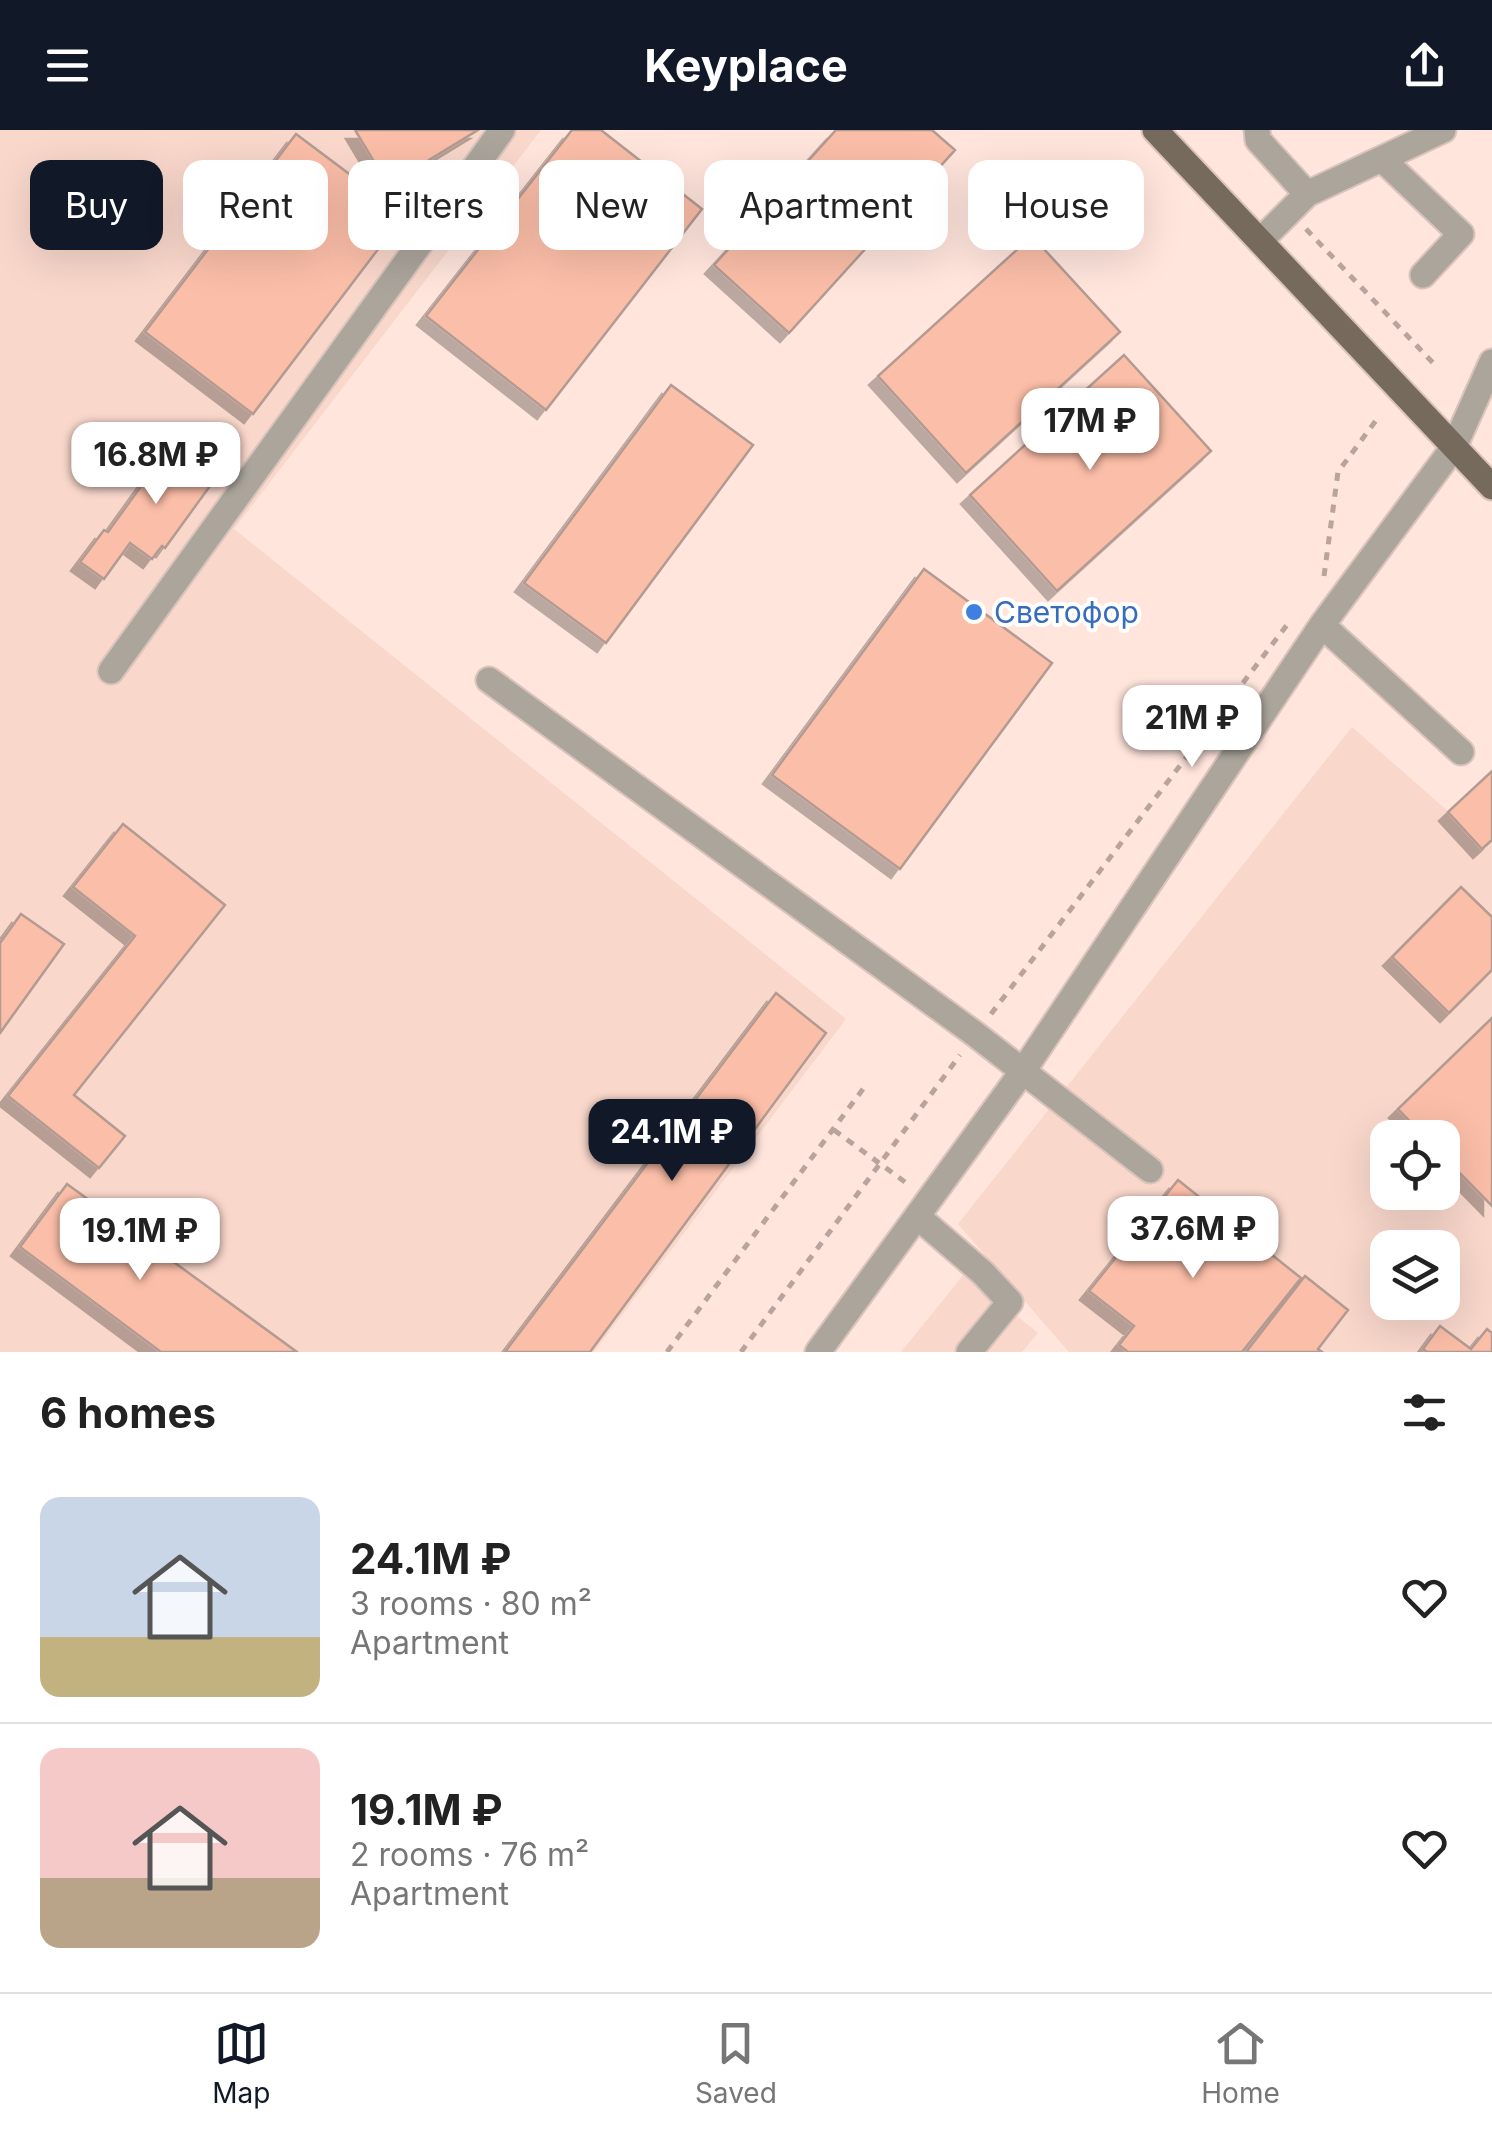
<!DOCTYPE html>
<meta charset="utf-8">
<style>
:root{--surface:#fff;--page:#f2f2f2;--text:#222;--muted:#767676;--line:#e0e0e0;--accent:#111827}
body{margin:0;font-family:Inter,sans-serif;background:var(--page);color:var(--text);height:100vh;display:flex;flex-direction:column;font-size:38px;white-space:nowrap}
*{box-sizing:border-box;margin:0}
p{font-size:32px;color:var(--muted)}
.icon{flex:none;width:55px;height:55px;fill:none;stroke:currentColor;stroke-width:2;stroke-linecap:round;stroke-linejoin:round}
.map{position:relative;height:1222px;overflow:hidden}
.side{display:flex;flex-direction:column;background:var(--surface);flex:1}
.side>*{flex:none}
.banner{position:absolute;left:30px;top:30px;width:1432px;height:90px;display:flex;gap:20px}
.fabs{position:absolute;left:1370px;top:990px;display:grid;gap:20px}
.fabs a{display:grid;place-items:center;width:90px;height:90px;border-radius:20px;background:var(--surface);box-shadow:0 10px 40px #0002;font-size:50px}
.price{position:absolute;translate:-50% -85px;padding:0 22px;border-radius:20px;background:#fff;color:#222;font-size:32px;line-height:65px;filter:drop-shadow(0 2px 5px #0008)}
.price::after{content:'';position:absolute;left:50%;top:60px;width:30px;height:22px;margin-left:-15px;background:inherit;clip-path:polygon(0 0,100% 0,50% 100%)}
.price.selected{background:var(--accent);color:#fff}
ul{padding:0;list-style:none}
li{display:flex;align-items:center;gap:30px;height:250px;padding:0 40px}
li+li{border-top:2px solid var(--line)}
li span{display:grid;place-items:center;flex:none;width:280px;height:200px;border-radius:20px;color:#555}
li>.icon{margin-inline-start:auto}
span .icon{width:120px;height:120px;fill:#fffc;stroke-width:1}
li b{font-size:42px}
h2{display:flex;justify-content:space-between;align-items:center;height:120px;padding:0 40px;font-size:42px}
.chip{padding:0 35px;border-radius:20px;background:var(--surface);box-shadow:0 10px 40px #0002;font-size:35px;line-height:90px}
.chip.selected{background:var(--accent);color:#fff}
header{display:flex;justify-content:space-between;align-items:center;height:130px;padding:0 40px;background:var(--accent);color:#fff;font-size:45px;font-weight:700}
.tab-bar{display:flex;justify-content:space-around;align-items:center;height:140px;border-top:2px solid var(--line);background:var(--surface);font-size:28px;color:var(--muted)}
.tab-bar a{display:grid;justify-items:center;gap:5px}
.tab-bar .selected{color:var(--accent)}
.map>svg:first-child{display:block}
.built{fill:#f9d7cb;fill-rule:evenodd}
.building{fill:#fbbea8;stroke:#b39b92;stroke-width:2.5;filter:url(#shadow)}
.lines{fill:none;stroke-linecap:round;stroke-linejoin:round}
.minor-casing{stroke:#d9c3bb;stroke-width:29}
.major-casing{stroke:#d9c3bb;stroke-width:29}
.path{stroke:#b8a49d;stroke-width:5;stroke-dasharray:8 8;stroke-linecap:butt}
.minor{stroke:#aba59c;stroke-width:25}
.major{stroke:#766a5c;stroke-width:25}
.shop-dot{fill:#3f7fe0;stroke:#fff;stroke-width:4}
.labels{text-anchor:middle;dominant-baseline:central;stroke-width:8;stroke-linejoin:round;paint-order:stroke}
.shop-label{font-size:30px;fill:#366cbe;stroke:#fff;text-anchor:start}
</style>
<header><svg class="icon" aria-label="menu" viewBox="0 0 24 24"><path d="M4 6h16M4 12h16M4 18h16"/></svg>Keyplace<svg class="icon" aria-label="share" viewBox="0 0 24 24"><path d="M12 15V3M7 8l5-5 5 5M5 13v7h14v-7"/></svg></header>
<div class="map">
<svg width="1492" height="1222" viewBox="0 0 1492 1222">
<defs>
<filter id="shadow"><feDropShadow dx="-9" dy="9" stdDeviation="0" flood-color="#0004"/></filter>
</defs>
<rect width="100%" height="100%" fill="#ffe5dc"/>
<path class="built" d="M 0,0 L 541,0 L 234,399 L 846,889 L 594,1222 L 0,1222 Z
M 1352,597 L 1450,683 L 1492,644 L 1492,1222 L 1069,1222 L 958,1094 ZM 1388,1008 L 1442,1008 L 1442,1062 L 1388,1062 ZM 1388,1118 L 1442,1118 L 1442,1172 L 1388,1172 Z
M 965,1143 L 1038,1203 L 1022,1222 L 901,1222 Z"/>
<path class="building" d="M 355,0 L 478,0 L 388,55 Z
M 572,0 L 601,0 L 702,79 L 546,280 L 426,186 Z
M 836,0 L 932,0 L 955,20 L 789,203 L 714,135 Z
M 296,4 L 404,85 L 253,284 L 145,202 Z
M 1032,106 L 1120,202 L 966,343 L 878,246 Z
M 1124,225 L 1211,321 L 1057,461 L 970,365 Z
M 671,255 L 753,315 L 606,513 L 524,453 Z
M 178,305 L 223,338 L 165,418 L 162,416 L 152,429 L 130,413 L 104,449 L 80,432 L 104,400 L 108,402 Z
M 924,439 L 1052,533 L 900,739 L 772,645 Z
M 1492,641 L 1492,710 L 1482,719 L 1448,682 Z
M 123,694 L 225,775 L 74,965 L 125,1006 L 99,1038 L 8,966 L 135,806 L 73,757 Z
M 1461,757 L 1492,787 L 1492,840 L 1449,883 L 1392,827 Z
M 21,784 L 64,814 L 0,903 L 0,813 Z
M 776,863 L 826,903 L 590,1222 L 505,1222 Z
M 1492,888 L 1492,1076 L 1442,1025 L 1442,1008 L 1426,1008 L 1398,979 Z
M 1178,1050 L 1301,1148 L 1242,1222 L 1128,1222 L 1119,1215 L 1134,1196 L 1089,1161 Z
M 67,1054 L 297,1222 L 161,1222 L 20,1117 Z
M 1305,1146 L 1348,1180 L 1318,1219 L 1322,1222 L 1246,1222 Z
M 1440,1196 L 1471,1219 L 1487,1199 L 1492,1203 L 1492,1222 L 1427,1222 L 1423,1219 Z"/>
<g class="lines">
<defs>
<path id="minor" d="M 1257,0 L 1258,10 L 1307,64
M 1382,29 L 1461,104 L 1423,145
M 1260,111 L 1307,64 L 1443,0
M 1322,495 L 1461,622
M 111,541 L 502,0
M 489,550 L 975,904 L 1150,1040
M 918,1087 L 983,1143 L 1010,1172 L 969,1222
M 818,1222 L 1023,941 L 1322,495 L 1454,317 L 1492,232"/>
<path id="major" d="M 1155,0 L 1492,357"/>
</defs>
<use href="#minor" class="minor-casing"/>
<use href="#major" class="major-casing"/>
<path class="path" d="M 1306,99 L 1435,235
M 1324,446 L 1338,342 L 1377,289
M 991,884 L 1290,491
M 834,1000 L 909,1055
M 667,1222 L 863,959
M 741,1222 L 960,925"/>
<use href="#minor" class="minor"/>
<use href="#major" class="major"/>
</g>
<circle class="shop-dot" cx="974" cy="482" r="10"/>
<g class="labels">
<g class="shop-label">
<text x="994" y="482">Светофор</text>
</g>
</g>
</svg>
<div class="fabs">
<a><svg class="icon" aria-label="locate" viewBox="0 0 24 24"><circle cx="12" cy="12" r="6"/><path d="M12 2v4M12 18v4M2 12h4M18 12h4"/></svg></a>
<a><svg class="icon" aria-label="layers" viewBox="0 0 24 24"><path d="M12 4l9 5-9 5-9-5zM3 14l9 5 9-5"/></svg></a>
</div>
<b class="price" style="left:1090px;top:343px">17M ₽</b>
<b class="price" style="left:156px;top:377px">16.8M ₽</b>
<b class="price" style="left:1192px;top:640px">21M ₽</b>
<b class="price selected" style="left:672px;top:1054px">24.1M ₽</b>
<b class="price" style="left:1193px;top:1151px">37.6M ₽</b>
<b class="price" style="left:140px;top:1153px">19.1M ₽</b>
<div class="banner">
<a class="chip selected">Buy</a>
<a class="chip">Rent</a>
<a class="chip">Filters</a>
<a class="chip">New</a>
<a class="chip">Apartment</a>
<a class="chip">House</a>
</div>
</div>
<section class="side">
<h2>6 homes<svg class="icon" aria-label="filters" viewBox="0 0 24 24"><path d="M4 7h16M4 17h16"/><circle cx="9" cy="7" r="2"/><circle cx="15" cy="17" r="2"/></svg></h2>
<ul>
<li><span style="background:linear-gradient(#c9d6e8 70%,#c2b280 0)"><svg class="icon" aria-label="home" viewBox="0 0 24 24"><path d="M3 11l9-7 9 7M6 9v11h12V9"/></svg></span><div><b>24.1M ₽</b><p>3 rooms · 80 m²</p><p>Apartment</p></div><svg class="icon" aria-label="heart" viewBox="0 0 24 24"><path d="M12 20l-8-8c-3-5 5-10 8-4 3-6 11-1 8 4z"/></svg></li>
<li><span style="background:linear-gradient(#f6c9c9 65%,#b9a48a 0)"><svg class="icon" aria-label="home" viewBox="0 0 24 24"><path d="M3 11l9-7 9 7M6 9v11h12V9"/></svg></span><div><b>19.1M ₽</b><p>2 rooms · 76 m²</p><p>Apartment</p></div><svg class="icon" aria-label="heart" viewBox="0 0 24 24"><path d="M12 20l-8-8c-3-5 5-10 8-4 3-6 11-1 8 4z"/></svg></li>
</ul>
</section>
<nav class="tab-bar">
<a class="selected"><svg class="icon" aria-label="map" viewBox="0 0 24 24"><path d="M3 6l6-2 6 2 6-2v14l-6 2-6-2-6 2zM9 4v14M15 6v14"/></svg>Map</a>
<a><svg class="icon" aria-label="saved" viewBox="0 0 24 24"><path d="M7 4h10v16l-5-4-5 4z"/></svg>Saved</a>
<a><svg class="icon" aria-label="home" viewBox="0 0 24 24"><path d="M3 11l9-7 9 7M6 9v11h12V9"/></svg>Home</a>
</nav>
